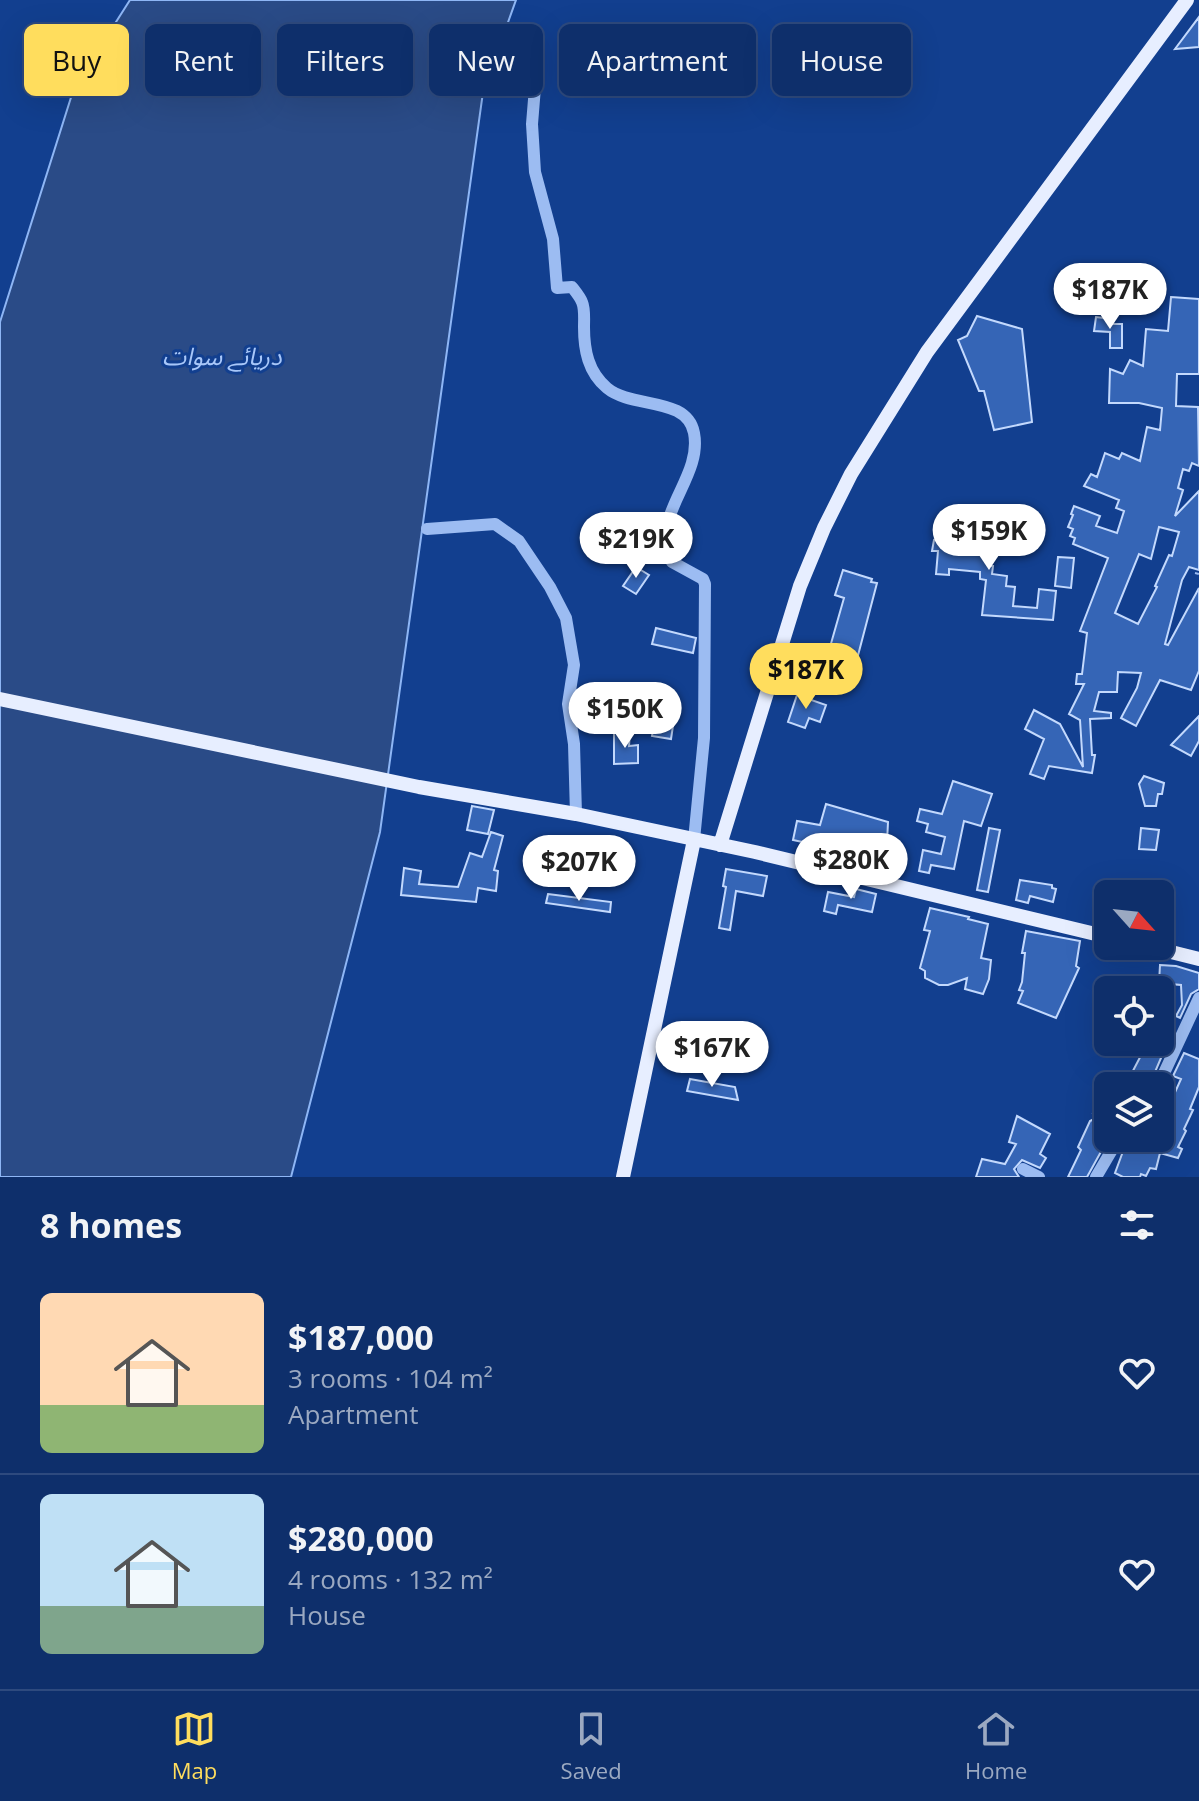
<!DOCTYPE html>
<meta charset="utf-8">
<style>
:root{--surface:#0e2f6b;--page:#1c3b73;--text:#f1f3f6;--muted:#9ba9c1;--line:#2e4a7e;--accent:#ffdd5d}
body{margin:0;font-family:"Open Sans","Noto Sans Arabic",sans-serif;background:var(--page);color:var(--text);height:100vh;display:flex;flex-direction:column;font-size:30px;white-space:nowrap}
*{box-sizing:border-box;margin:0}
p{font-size:26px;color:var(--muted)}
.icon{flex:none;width:44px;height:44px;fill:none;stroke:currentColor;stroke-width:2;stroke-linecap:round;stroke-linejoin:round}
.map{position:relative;height:1177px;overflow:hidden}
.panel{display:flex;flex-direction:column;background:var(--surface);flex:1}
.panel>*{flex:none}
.hud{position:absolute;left:24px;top:24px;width:1152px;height:72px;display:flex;gap:16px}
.needle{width:52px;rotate:117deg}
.fabs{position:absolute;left:1094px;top:880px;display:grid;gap:16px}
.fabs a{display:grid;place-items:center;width:80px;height:80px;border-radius:12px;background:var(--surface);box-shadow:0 8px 32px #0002,0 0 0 2px var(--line);font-size:40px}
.price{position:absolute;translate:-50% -68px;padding:0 18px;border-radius:28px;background:#fff;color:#222;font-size:26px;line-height:52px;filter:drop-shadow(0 2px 4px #0008)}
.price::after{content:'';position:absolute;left:50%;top:48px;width:24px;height:18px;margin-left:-12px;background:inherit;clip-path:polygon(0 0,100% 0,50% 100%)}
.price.current{background:var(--accent);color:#111}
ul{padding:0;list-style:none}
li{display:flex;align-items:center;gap:24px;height:200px;padding:0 40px}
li+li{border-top:2px solid var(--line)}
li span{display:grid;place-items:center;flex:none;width:224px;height:160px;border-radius:12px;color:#555}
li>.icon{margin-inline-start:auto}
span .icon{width:96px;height:96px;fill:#fffc;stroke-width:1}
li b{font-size:34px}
h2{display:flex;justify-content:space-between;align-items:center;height:96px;padding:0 40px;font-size:34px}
.chip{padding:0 28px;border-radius:12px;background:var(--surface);box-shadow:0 8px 32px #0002,0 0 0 2px var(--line);font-size:28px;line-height:72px}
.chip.current{background:var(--accent);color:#111}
.menu{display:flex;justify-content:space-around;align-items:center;height:112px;border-top:2px solid var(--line);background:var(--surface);font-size:22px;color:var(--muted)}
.menu a{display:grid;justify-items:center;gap:4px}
.menu .current{color:var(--accent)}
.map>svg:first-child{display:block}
.water{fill:#2a4b87;stroke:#8eb6f5;stroke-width:2}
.building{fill:#3565b6;stroke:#c3d9fd;stroke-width:2;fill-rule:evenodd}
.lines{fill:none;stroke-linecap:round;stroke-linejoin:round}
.path{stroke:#9cbcf2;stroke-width:2;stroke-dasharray:4 6;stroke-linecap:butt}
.minor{stroke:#9cbcf2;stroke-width:12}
.major{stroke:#e7eeff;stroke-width:14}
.labels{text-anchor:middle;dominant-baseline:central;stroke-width:6;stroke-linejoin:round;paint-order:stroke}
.water-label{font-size:24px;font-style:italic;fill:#a8c7f9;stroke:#123f8f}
</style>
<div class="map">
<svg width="1199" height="1177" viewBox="0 0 1199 1177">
<rect width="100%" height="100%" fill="#123f8f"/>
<path class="water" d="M 130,0 L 516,0 L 483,92 L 380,832 L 291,1177 L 0,1177 L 0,322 L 74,88 Z"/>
<path class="building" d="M 1199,17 L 1199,47 L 1175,49 Z
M 1171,297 L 1199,299 L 1199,374 L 1177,374 L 1176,406 L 1198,407 L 1199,466 L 1192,463 L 1189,471 L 1183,469 L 1178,488 L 1183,490 L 1175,516 L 1199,491 L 1199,570 L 1189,567 L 1182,580 L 1165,644 L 1168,645 L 1199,588 L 1199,671 L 1191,690 L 1160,680 L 1136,726 L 1121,718 L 1137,688 L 1141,673 L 1118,672 L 1117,692 L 1099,692 L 1094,711 L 1111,713 L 1111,718 L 1090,719 L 1092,755 L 1095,755 L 1092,773 L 1049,766 L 1044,779 L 1030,774 L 1044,739 L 1025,729 L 1034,710 L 1060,724 L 1083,767 L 1080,720 L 1069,714 L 1084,684 L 1076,684 L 1077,674 L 1082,674 L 1087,633 L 1080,631 L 1108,558 L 1073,544 L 1075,538 L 1070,536 L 1073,529 L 1068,527 L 1073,515 L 1071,514 L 1074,506 L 1100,516 L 1096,526 L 1117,533 L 1124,511 L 1116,508 L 1119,500 L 1084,486 L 1091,474 L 1097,477 L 1105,453 L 1119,459 L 1122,453 L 1140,461 L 1147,427 L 1160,430 L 1162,408 L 1139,403 L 1109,403 L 1110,369 L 1123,374 L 1130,360 L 1143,366 L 1146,329 L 1168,331 ZM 1159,527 L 1179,532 L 1172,556 L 1169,555 L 1155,586 L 1157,587 L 1138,624 L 1115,613 L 1139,554 L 1151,559 Z
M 977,316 L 1022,329 L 1032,422 L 994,430 L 984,391 L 979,391 L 958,340 L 967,336 Z
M 1096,317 L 1112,319 L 1111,324 L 1122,324 L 1122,348 L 1110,348 L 1110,332 L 1094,331 Z
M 977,508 L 994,510 L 989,566 L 993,566 L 992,574 L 1007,576 L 1006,586 L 1015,587 L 1013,606 L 1037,608 L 1039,589 L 1056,591 L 1053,620 L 982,615 L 986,580 L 980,579 L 980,572 L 949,569 L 949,575 L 936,574 L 938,551 L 932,551 L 934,540 L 946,542 L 946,538 L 974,540 Z
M 1058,557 L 1074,558 L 1071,588 L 1055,586 Z
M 636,567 L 649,575 L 636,594 L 623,586 Z
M 843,570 L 872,579 L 871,582 L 877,583 L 856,663 L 828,654 L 844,598 L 835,595 Z
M 656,628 L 696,638 L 693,653 L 652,644 Z
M 797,695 L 826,705 L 820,722 L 809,718 L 805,728 L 788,722 Z
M 655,716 L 674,719 L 671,739 L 652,736 Z
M 1199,716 L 1199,741 L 1191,756 L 1171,745 Z
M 614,733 L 630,733 L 629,746 L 638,745 L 638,763 L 614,764 Z
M 1144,776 L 1164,783 L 1162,794 L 1158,794 L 1156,806 L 1145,806 L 1139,784 Z
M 953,781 L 992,794 L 981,826 L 964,821 L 954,869 L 931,865 L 929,873 L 919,871 L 923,850 L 941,854 L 945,837 L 926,832 L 928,824 L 917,821 L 920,809 L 942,814 Z
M 826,804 L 888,822 L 887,843 L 863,835 L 855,862 L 805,848 L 807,843 L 793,840 L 797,821 L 820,825 Z
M 472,806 L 494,810 L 488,834 L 467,830 Z
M 989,828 L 1000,830 L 988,892 L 977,890 Z
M 1141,828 L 1159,830 L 1156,850 L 1139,849 Z
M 491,832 L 503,836 L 494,870 L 498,871 L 496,891 L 478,888 L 476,902 L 401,895 L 404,868 L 421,871 L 419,884 L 458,887 L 470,853 L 482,857 Z
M 726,869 L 767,876 L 763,896 L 736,891 L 730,930 L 719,928 L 726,887 L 723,886 Z
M 1020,880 L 1052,885 L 1052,888 L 1056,889 L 1053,902 L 1030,896 L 1028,903 L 1016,900 Z
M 856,889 L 876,894 L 872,912 L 838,905 L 836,914 L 824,911 L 828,892 L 854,897 Z
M 548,894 L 611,902 L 610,912 L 546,903 Z
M 930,908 L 969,917 L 968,919 L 988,924 L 981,958 L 991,960 L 989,979 L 983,994 L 965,989 L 967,978 L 948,985 L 939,985 L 925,978 L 925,971 L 920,968 L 930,931 L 924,930 Z
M 1026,931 L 1080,941 L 1076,966 L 1079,968 L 1056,1018 L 1018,1003 L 1023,991 L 1019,990 L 1022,982 L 1025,953 L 1022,953 Z
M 1160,965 L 1176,966 L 1199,973 L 1199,989 L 1191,994 L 1180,1018 L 1176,1016 L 1182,1005 L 1181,985 L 1159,983 Z
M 1148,1042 L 1152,1042 L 1164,1051 L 1149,1086 L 1125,1086 Z
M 1184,1053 L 1199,1059 L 1199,1087 L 1190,1109 L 1193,1110 L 1184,1129 L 1186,1131 L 1178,1147 L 1182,1149 L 1178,1158 L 1160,1153 L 1156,1169 L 1150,1168 L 1146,1176 L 1141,1174 L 1140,1177 L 1123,1177 L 1115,1173 L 1128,1138 L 1160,1138 L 1160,1095 L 1172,1099 L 1181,1079 L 1173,1076 Z
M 690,1079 L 735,1087 L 738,1100 L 687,1091 Z
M 1108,1094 L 1108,1139 L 1087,1177 L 1068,1177 L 1081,1150 L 1078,1147 L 1090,1121 L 1098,1117 L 1093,1113 Z
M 1017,1116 L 1050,1134 L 1040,1154 L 1046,1158 L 1040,1168 L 1022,1160 L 1014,1169 L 1019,1177 L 976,1177 L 982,1159 L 1005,1164 L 1016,1144 L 1009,1142 Z"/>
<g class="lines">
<path class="path" d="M 1195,573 L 1199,574"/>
<path class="minor" d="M 536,75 L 532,124 L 535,172 L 553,239 L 557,288 L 572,287 C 575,291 580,297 582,302 C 585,309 584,319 584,327 C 584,350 588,372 607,388 C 632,409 687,396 694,433 C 703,479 647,518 672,562 L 703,579 L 705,584 L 704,738 L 694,840
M 427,529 L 495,524 L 519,541 L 550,587 L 566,618 L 574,665 L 568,704 L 574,744 L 576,814
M 1158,1086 L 1199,998
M 1023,1169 L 1039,1177
M 1096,1177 L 1119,1138"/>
<path class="major" d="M 0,699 L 419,787 L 576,814 L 755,852 L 1108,937
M 720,845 L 800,586 L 824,528 L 851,474 L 927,352 L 1187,0
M 1147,946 L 1199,959
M 623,1177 L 694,840"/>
</g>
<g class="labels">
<g class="water-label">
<text x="222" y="355">دریائے سوات</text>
</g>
</g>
</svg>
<div class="fabs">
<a><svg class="needle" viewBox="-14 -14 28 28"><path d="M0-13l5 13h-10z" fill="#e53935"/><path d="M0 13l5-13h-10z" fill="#9ba9c1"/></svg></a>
<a><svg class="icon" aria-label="locate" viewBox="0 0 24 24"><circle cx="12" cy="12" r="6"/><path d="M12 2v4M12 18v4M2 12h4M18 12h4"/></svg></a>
<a><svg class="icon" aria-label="layers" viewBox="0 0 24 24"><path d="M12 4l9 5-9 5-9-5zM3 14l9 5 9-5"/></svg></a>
</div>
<b class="price" style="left:1110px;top:331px">$187K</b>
<b class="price" style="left:989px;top:572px">$159K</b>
<b class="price" style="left:636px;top:580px">$219K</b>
<b class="price current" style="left:806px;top:711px">$187K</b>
<b class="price" style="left:625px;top:750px">$150K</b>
<b class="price" style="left:851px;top:901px">$280K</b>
<b class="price" style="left:579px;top:903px">$207K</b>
<b class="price" style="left:712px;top:1089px">$167K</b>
<div class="hud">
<a class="chip current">Buy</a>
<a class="chip">Rent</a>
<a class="chip">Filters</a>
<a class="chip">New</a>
<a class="chip">Apartment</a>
<a class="chip">House</a>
</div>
</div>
<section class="panel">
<h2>8 homes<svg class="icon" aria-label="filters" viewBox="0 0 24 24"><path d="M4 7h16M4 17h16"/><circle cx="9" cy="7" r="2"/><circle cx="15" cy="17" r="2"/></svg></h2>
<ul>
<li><span style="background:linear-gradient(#ffd9b3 70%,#8fb573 0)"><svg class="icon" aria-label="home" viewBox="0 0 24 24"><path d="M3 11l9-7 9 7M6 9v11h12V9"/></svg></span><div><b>$187,000</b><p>3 rooms · 104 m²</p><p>Apartment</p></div><svg class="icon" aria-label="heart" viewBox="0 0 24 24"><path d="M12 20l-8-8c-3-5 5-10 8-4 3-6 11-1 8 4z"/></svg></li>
<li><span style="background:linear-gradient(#bfe0f5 70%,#7fa58c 0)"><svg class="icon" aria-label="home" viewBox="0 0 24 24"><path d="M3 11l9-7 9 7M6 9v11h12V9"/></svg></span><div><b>$280,000</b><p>4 rooms · 132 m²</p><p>House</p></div><svg class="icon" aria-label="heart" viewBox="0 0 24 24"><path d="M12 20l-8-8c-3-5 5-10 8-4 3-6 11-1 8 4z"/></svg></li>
</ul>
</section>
<nav class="menu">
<a class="current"><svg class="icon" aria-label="map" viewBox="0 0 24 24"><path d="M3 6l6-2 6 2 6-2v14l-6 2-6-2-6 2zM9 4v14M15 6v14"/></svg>Map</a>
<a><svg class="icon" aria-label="saved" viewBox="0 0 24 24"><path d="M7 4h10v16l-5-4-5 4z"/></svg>Saved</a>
<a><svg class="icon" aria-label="home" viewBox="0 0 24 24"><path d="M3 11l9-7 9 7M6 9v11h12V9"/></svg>Home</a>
</nav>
